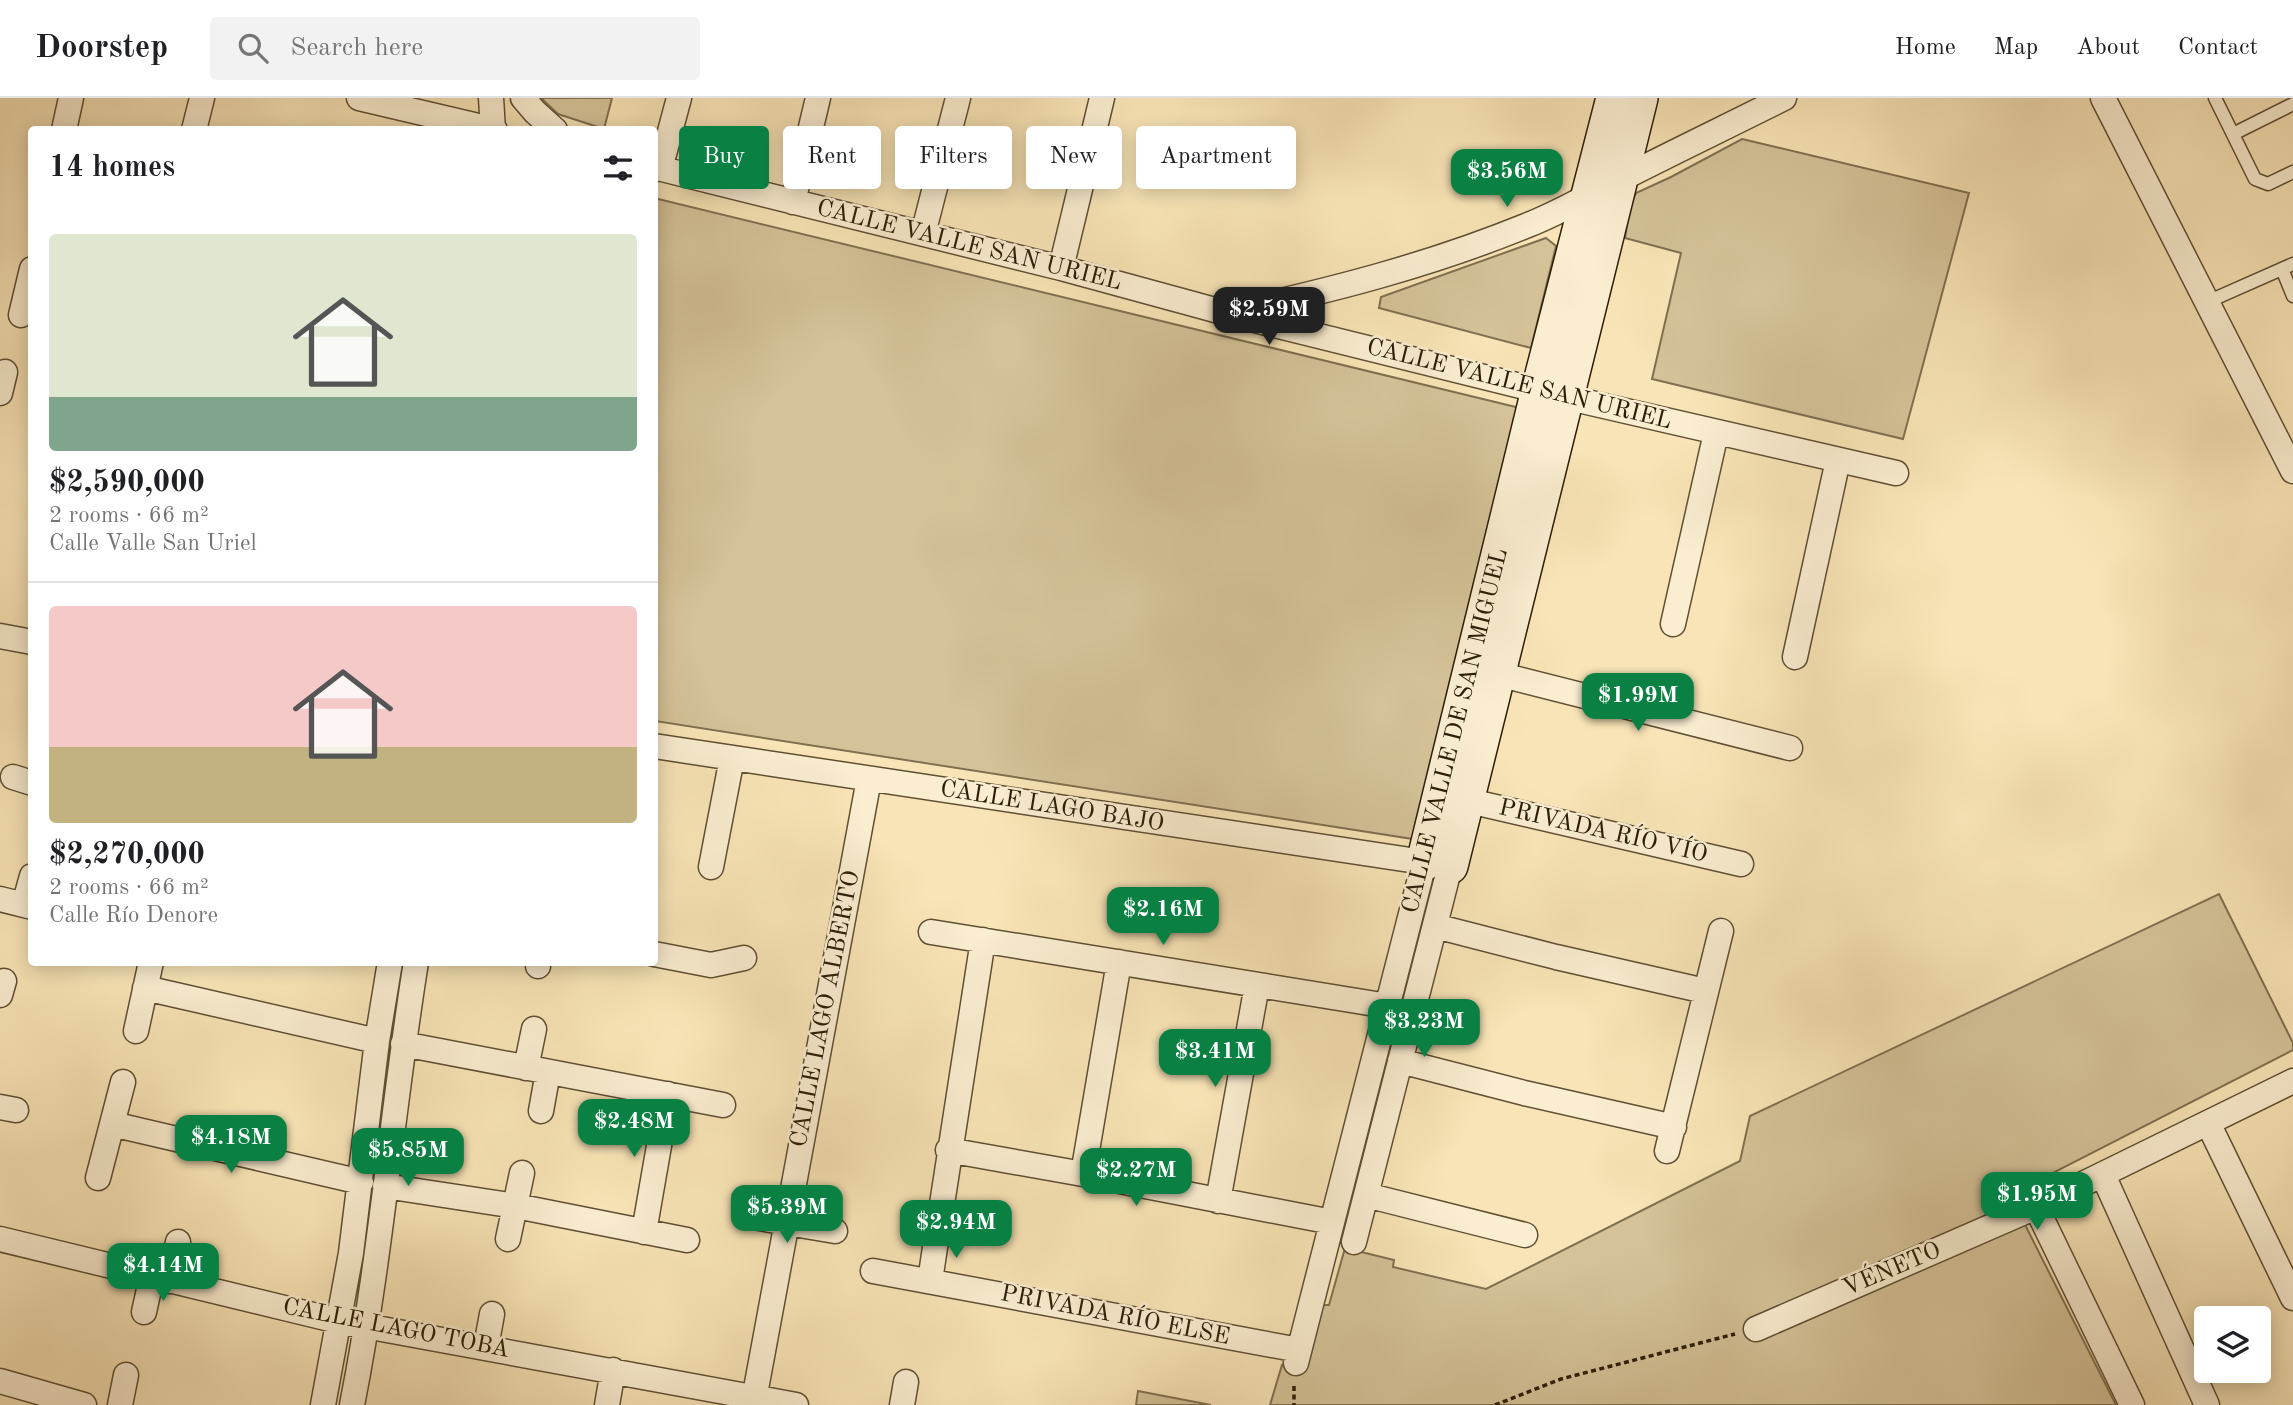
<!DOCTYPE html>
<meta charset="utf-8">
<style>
:root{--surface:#fff;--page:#f2f2f2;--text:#202124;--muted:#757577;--line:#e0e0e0;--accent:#0b8043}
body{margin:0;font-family:"Old Standard TT",serif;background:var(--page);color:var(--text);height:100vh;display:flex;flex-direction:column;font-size:26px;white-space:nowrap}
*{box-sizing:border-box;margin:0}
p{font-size:23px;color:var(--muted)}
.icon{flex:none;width:38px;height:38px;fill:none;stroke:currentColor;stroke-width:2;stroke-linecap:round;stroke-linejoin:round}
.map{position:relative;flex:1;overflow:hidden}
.drawer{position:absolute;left:28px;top:28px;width:630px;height:840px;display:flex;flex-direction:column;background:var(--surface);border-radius:7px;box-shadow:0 4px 18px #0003}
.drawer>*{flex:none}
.guide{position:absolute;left:679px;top:28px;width:665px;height:63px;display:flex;gap:14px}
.fabs{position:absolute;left:2194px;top:1208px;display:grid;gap:14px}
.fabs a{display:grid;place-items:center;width:77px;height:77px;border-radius:7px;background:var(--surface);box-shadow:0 4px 18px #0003;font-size:35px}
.price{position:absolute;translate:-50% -60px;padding:0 16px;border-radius:14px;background:var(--accent);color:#fff;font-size:23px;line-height:46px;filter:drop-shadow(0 2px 4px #0008)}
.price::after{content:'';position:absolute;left:50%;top:42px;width:21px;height:16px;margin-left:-10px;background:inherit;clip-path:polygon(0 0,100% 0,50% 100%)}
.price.active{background:#222;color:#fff}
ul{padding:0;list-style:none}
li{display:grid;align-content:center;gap:14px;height:371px;padding:0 21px}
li+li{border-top:2px solid var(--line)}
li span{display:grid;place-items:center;height:217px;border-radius:7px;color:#555}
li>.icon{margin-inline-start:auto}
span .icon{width:126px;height:126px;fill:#fffc;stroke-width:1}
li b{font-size:30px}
h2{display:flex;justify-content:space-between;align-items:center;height:84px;padding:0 21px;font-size:30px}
.pill{padding:0 24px;border-radius:7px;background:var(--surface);box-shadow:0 4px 18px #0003;font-size:24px;line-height:63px}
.pill.active{background:var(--accent);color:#fff}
header{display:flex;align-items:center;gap:42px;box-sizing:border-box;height:98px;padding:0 35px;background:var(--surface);border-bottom:2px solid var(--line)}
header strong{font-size:33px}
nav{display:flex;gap:38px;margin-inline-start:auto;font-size:24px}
.search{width:490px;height:63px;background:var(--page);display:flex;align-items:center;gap:18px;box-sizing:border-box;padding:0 24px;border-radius:7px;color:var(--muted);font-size:26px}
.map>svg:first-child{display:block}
.green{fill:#d5c298;stroke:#807050;stroke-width:2}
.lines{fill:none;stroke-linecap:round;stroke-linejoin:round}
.lane-casing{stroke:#5f4f33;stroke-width:15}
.street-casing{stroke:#5f4f33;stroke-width:27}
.secondary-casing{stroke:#2c1d07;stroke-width:38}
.path{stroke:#2c1d07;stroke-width:3.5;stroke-dasharray:5 3.5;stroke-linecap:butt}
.lane{stroke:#faedd0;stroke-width:12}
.street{stroke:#faedd0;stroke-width:24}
.secondary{stroke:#faedd0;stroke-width:35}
.labels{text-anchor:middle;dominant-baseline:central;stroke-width:5;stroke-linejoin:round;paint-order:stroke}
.street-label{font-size:24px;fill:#2c1d07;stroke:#faedd0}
</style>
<header>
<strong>Doorstep</strong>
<div class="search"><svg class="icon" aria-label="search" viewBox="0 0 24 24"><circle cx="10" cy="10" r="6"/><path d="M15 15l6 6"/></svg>Search here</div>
<nav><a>Home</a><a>Map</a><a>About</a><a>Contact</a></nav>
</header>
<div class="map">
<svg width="2293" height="1307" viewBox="0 0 2293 1307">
<rect width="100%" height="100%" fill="#f8e4b6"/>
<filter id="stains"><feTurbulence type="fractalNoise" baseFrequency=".00286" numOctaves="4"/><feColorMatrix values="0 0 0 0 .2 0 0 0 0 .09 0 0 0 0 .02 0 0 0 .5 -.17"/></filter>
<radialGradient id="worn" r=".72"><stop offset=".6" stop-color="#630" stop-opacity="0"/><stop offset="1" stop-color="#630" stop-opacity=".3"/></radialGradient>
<path class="green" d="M 541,0 L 612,0 L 604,31 L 558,16 Z
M 1742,41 L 1969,95 L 1903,341 L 1652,281 L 1681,155 L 1625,140 L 1630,108 L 1636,95 L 1671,79 Z
M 654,100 L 1520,310 L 1413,741 L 655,623 Z
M 1546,140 L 1556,148 L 1531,250 L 1379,210 L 1381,199 Z
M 2219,796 L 2293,945 L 2293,952 L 2010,1097 L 2116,1307 L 1270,1307 L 1282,1267 L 1302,1272 L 1323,1207 L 1329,1207 L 1345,1150 L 1394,1162 L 1393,1169 L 1486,1191 L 1740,1063 L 1750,1018 Z
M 1138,1293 L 1211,1307 L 1136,1307 Z"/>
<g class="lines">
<defs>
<path id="lane" d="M 2215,0 L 2255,81 L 2268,86 L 2293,74
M 2233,36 L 2293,6
M 2282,171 L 2293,198
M 2207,204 L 2293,166"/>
<path id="street" d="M 359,0 L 495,32
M 491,0 L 493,32
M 523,0 L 535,14 L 555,32
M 2103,0 L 2293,373
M 64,32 L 71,0
M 194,32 L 202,0
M 654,69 L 1061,170 L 1226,215 L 1565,299 L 1896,375
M 660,71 L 679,0
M 793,104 L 818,0
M 923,136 L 958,0
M 1061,170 L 1102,0
M 1233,214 C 1336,191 1430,167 1528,127 C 1561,114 1591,96 1623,80 C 1676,53 1730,27 1784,0
M 21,217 L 32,171
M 0,295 L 5,274
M 1673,526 L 1716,335
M 0,538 L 32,544
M 1795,559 L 1838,362
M 1498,576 L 1790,650
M 654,648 L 1450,768 L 1354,1144
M 13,679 L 32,685
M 1465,702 L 1741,766
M 711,769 L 732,660
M 0,801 L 32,809
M 24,807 L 32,778
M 1435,828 L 1556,859 L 1705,893
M 931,834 L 1388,908
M 654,856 L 711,867 L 744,860
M 538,868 L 538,864
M 145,890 L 377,943
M 0,897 L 4,883
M 136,933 L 151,864
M 403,946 L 723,1007
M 1400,963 L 1524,995 L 1674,1029
M 526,970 L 534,931
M 0,1009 L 16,1012
M 541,1013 L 548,974
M 2208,1025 L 2293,1200
M 112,1026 L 361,1084
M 948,1052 L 1083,1076 L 1332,1124
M 1667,1053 L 1721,833
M 1083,1076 L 1119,864
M 2103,1077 L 2207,1307
M 98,1080 L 123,984
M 385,1088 L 516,1108 L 687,1142
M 1366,1097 L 1525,1137
M 1218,1103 L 1257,887
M 942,1106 L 983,842
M 2036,1109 L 2132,1307
M 747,1118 L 835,1133
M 644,1134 L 668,996
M 0,1141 L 338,1223 L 796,1307
M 508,1141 L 522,1075
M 873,1173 L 1299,1252
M 169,1183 L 178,1144
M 930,1183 L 937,1136
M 144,1214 L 152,1178
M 1756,1231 L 2036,1109 L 2293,983
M 486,1249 L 492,1216
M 1296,1265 L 1424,765
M 0,1283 L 84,1307
M 120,1307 L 126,1277
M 323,1307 L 351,1155 L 377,943 L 390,864
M 352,1307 C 381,1161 392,1012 416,864
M 607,1307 L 613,1272
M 753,1307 L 869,681
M 902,1307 L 906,1284"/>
<path id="secondary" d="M 1424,765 L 1539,292 L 1614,0
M 1450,768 L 1640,0"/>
</defs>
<use href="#lane" class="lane-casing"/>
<use href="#street" class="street-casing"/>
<use href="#secondary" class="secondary-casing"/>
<path class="path" d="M 1294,1288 L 1294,1307
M 1495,1307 L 1561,1281 L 1735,1236"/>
<use href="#lane" class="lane"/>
<use href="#street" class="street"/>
<use href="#secondary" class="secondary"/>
</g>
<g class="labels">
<g class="street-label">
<text transform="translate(969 148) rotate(14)">CALLE VALLE SAN URIEL</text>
<text transform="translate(1519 287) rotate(14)">CALLE VALLE SAN URIEL</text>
<text transform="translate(1456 633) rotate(-76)">CALLE VALLE DE SAN MIGUEL</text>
<text transform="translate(1052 709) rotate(9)">CALLE LAGO BAJO</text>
<text transform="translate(1603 734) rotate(13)">PRIVADA RÍO VÍO</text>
<text transform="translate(826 911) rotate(-79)">CALLE LAGO ALBERTO</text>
<text transform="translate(1892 1172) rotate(-23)">VÉNETO</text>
<text transform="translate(1115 1218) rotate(11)">PRIVADA RÍO ELSE</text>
<text transform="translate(396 1231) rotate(11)">CALLE LAGO TOBA</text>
</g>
</g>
<rect width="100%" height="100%" filter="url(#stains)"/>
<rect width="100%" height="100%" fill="url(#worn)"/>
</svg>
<div class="fabs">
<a><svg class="icon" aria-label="layers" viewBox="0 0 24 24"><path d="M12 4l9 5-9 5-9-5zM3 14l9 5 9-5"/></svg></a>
</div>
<b class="price" style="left:1507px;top:111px">$3.56M</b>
<b class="price active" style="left:1269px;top:249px">$2.59M</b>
<b class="price" style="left:1638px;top:635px">$1.99M</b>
<b class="price" style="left:1163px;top:849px">$2.16M</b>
<b class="price" style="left:1424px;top:961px">$3.23M</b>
<b class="price" style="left:1215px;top:991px">$3.41M</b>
<b class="price" style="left:634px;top:1061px">$2.48M</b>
<b class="price" style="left:231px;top:1077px">$4.18M</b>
<b class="price" style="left:408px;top:1090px">$5.85M</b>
<b class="price" style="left:1136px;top:1110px">$2.27M</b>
<b class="price" style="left:2037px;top:1134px">$1.95M</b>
<b class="price" style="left:787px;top:1147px">$5.39M</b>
<b class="price" style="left:956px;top:1162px">$2.94M</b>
<b class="price" style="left:163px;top:1205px">$4.14M</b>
<div class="guide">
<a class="pill active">Buy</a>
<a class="pill">Rent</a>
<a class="pill">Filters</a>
<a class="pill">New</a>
<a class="pill">Apartment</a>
</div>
<section class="drawer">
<h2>14 homes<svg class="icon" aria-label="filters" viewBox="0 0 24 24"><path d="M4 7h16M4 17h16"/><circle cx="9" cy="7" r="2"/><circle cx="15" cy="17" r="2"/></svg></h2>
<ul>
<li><span style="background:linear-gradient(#dfe7d0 75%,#7fa58c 0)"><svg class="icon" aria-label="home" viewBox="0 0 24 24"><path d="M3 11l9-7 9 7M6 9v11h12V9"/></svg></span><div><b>$2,590,000</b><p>2 rooms · 66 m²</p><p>Calle Valle San Uriel</p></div></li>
<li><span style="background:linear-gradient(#f6c9c9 65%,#c2b280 0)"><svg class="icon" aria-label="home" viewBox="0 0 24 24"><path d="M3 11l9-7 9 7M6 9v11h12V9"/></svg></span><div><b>$2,270,000</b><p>2 rooms · 66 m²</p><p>Calle Río Denore</p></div></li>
</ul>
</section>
</div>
